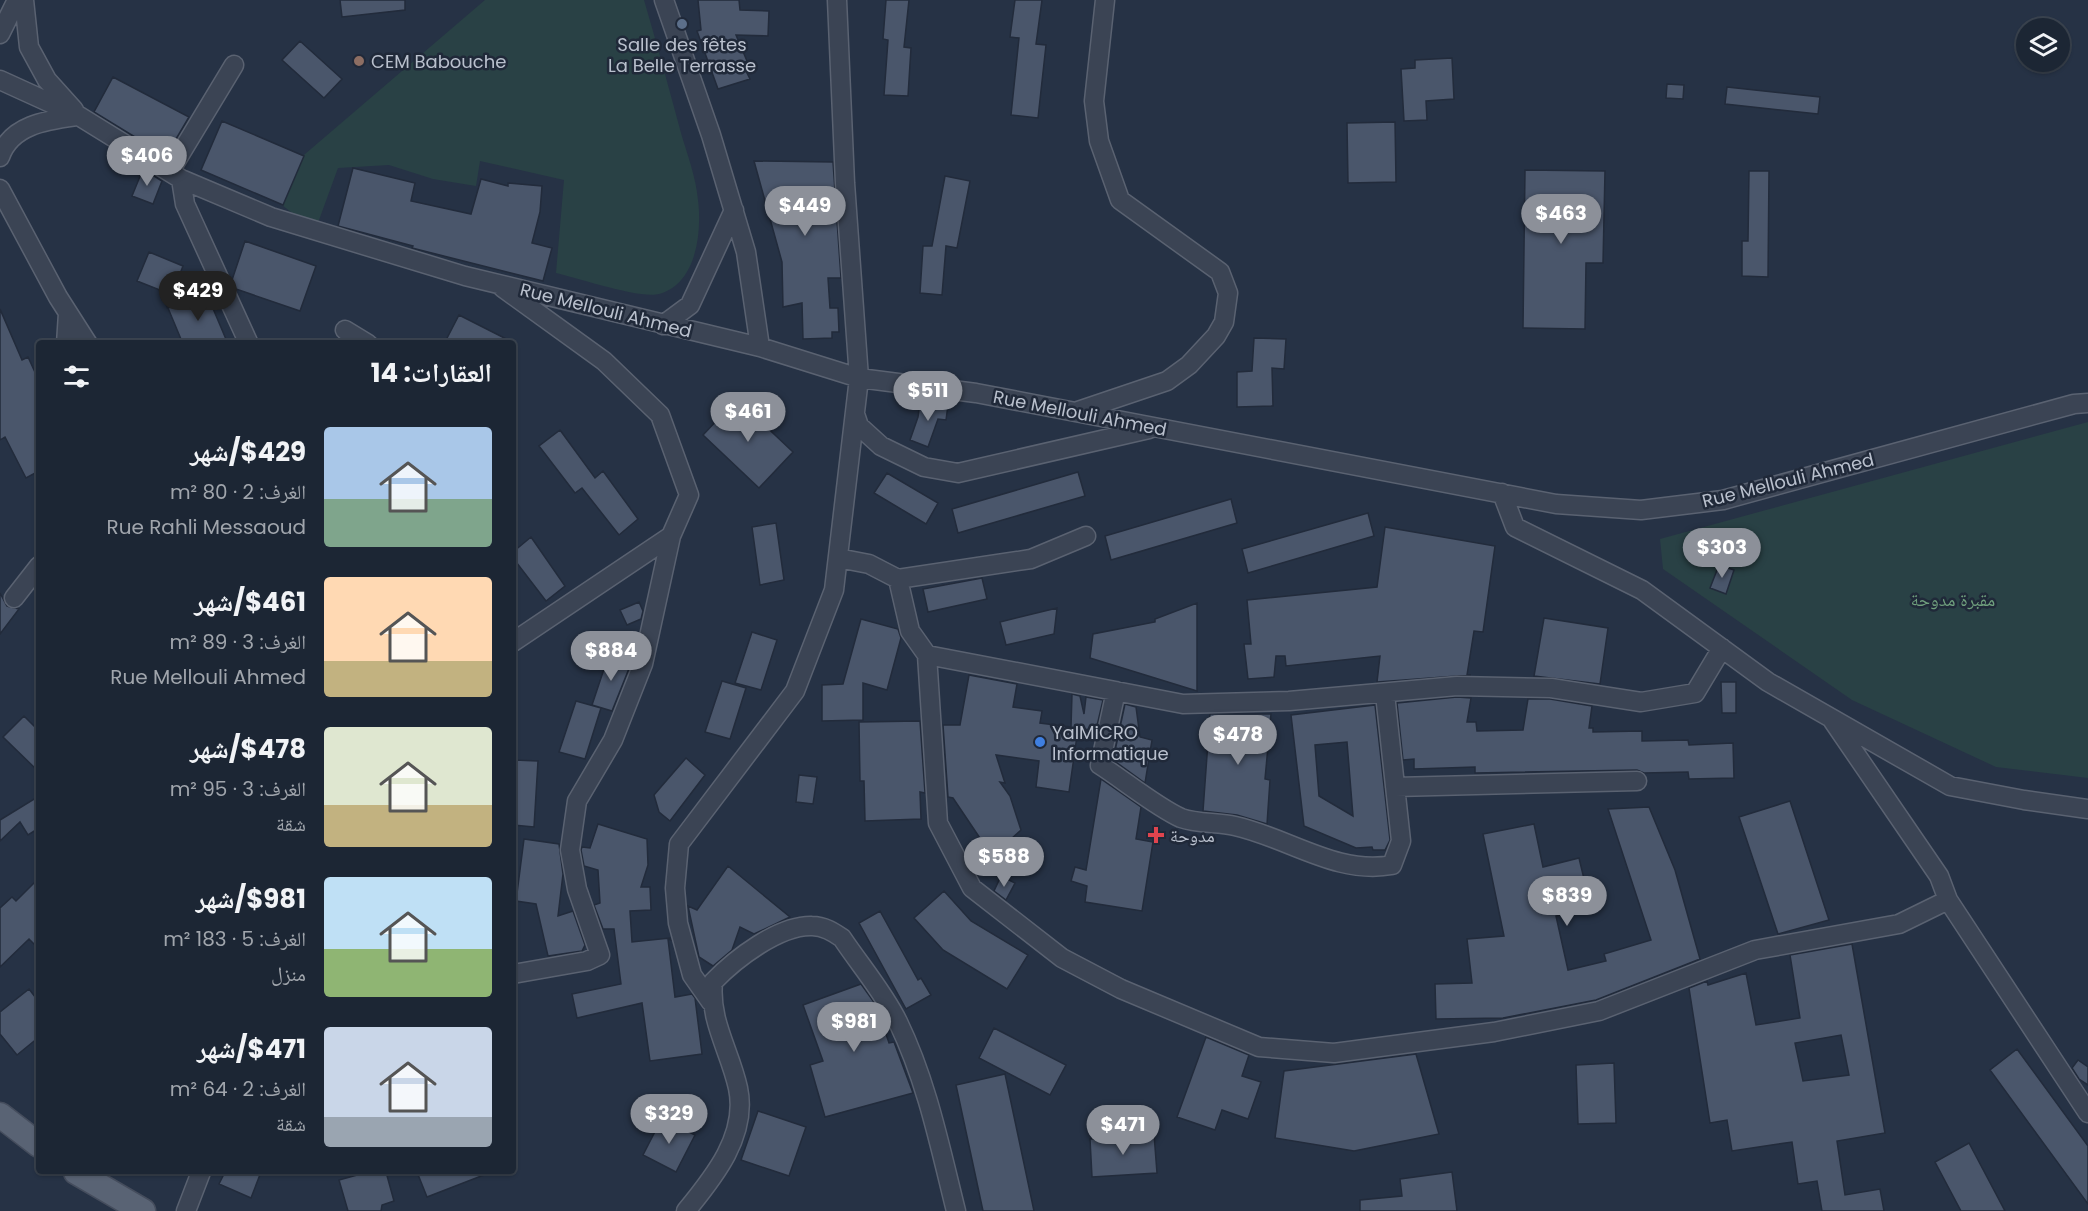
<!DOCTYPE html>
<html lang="ar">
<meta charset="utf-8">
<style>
:root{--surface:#1c2634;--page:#252e3c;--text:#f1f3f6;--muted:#a0a5ac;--line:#3a434f;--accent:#8c9099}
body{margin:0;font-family:Poppins,"Noto Naskh Arabic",sans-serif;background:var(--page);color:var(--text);direction:rtl;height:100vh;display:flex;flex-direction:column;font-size:22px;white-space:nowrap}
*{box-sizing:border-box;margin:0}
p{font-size:20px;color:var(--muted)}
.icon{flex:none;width:33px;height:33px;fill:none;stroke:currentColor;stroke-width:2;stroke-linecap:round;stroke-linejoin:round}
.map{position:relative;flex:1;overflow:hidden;direction:ltr}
.sheet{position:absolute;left:36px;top:340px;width:480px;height:834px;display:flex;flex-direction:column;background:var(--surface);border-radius:6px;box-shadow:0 2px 4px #0004,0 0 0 2px var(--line);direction:rtl}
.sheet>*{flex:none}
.fabs{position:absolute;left:2016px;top:18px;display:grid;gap:12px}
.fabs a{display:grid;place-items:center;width:54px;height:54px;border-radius:50%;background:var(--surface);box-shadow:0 2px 4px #0004,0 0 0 2px var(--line);font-size:30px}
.price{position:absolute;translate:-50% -51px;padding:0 14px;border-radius:21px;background:var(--accent);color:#fff;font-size:20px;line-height:39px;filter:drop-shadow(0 2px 3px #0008)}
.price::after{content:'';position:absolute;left:50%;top:36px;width:18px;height:14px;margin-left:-9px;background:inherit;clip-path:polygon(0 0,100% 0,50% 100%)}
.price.on{background:#222;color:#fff}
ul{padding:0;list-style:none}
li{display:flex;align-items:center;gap:18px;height:150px;padding:0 24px}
li span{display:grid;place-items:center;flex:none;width:168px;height:120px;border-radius:6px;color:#555}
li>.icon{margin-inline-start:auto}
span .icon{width:72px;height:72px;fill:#fffc;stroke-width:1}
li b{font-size:26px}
h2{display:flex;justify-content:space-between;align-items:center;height:72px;padding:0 24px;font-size:26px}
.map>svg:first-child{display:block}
.green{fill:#294145}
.building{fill:#4a566b;stroke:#222b3b;stroke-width:1.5;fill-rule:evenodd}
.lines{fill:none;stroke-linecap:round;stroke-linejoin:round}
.minor-casing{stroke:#5a6271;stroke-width:21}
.major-casing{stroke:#454d5d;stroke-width:27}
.minor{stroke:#3b4454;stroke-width:18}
.major{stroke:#596374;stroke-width:24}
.service-dot{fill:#5c6f8a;stroke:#202939;stroke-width:2}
.education-dot{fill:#8d6e63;stroke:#202939;stroke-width:2}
.shop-dot{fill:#3f7fe0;stroke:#202939;stroke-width:2}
.health-dot{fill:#e0444e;stroke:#202939;stroke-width:2}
.labels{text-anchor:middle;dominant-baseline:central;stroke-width:5;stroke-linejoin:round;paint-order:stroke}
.poi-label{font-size:18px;fill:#b9c0cd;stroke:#202939;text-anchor:start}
.street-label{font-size:18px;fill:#b9c0cd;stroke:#202939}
.park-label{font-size:18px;fill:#6f9f7d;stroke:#202939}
</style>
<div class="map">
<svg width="2088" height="1211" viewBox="0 0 2088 1211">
<rect width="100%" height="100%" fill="#263245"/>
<path class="green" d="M 485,0 L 644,0 C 657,44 669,89 681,133 C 687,154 696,177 698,200 C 702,231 697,284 659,294 C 639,299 578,278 556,273 L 564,180 L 480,161 L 476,186 L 433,179 L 389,165 L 338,168 L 315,231 L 263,190 Z
M 2088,422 L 2088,778 L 1996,767 L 1852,700 L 1663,569 L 1660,539 Z"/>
<path class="building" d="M 340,0 L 405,0 L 405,10 L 342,17 Z
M 698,0 L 739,0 L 740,10 L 769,11 L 768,36 L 736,35 L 747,61 L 742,63 L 750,79 L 718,89 L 697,31 L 701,30 Z
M 886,0 L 909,0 L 904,47 L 911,48 L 908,96 L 884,95 L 888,40 L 883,39 Z
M 1015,0 L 1042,0 L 1036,44 L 1046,45 L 1038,118 L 1011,115 L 1019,38 L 1010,37 Z
M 300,41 L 342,79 L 324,98 L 282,60 Z
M 1452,58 L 1454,99 L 1426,101 L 1427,120 L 1404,121 L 1401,69 L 1415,68 L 1415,60 Z
M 113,77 L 189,117 L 166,156 L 94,112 Z
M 1667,84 L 1684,85 L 1683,99 L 1666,98 Z
M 1727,87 L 1820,97 L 1818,114 L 1725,104 Z
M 222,121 L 304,156 L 283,205 L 201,170 Z
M 1395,122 L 1396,182 L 1348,183 L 1347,123 Z
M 754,161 L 833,162 L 841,278 L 828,278 L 830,308 L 838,308 L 839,332 L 832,332 L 832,338 L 803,339 L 802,303 L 783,307 L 782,262 Z
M 353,168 L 415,183 L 411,201 L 471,214 L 481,179 L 508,186 L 508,183 L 542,186 L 540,212 L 532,243 L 552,248 L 543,281 L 412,248 L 413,246 L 338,226 Z
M 143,169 L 162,181 L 153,204 L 132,196 Z
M 1525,170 L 1605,171 L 1603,263 L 1586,263 L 1585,329 L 1523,328 Z
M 1749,171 L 1769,171 L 1768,277 L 1742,276 L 1742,241 L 1748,241 Z
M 945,176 L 970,181 L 957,248 L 946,246 L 942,295 L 920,293 L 923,246 L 932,246 Z
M 245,241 L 316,266 L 300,311 L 236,289 L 232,280 Z
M 149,252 L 183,266 L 167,307 L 160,290 L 137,281 Z
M 206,292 L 228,344 L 183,344 L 168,308 Z
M 0,309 L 22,360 L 28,357 L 39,381 L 39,471 L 26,478 L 5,437 L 0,440 Z
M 459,315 L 516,344 L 444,344 Z
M 1254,338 L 1286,339 L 1284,369 L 1272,368 L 1273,406 L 1237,407 L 1237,372 L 1252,371 Z
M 737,399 L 793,452 L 759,488 L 703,435 Z
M 920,402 L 948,405 L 946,420 L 938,419 L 928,447 L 910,440 L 918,417 Z
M 560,430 L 595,478 L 603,471 L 638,519 L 619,535 L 582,488 L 575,493 L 539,446 Z
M 1078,472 L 1085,496 L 958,533 L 952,509 Z
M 887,473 L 938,503 L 926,524 L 874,493 Z
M 1231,499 L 1237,523 L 1111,560 L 1105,536 Z
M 1368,513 L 1374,536 L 1248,573 L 1242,549 Z
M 776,523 L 784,580 L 760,585 L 752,527 Z
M 1385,527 L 1495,546 L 1483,632 L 1474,631 L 1467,675 L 1471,675 L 1377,682 L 1380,656 L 1286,666 L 1285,656 L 1276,656 L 1274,677 L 1248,679 L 1244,644 L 1251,644 L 1247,600 L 1377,587 Z
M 531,537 L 565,586 L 546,601 L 513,558 L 513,552 Z
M 1719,565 L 1734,570 L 1726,594 L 1710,588 Z
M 982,578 L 987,599 L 928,612 L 923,589 Z
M 0,593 L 7,606 L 19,609 L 0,634 Z
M 639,602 L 643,611 L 641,619 L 627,625 L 620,610 Z
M 1197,603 L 1197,691 L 1090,658 L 1093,634 L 1155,622 L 1155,619 Z
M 1057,608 L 1054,634 L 1006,645 L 1000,622 Z
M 1544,618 L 1608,628 L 1600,684 L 1534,676 Z
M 861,619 L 898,629 L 901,638 L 887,690 L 863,683 L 863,720 L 822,721 L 822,685 L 843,684 Z
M 752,632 L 777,640 L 761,690 L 735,683 Z
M 609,654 L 632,661 L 612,711 L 592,705 Z
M 969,675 L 1017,684 L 1013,707 L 1042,711 L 1040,723 L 1071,727 L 1072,694 L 1080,696 L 1084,714 L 1086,697 L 1103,700 L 1096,730 L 1078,729 L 1069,792 L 1036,787 L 1039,761 L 996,755 L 1005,783 L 1000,782 L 1010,796 L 1021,830 L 992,856 L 953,798 L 948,797 L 943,725 L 960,725 Z
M 722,681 L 746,688 L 730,739 L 705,732 Z
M 1721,682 L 1736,682 L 1736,713 L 1722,713 Z
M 1457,697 L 1471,698 L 1467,722 L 1476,722 L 1477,731 L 1523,730 L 1528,699 L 1550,699 L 1592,706 L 1589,728 L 1593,728 L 1593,732 L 1642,731 L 1642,741 L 1688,740 L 1689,745 L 1733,743 L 1734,778 L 1689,779 L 1688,772 L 1644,773 L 1637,770 L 1475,773 L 1475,767 L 1414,769 L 1414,759 L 1403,760 L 1397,703 Z
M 576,701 L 601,708 L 585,759 L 559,752 Z
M 1125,704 L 1136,707 L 1140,737 L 1152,740 L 1145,783 L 1113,760 Z
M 1375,705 L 1390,840 L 1385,850 L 1373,850 L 1372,847 L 1356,848 L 1304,826 L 1291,715 ZM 1347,742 L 1353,816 L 1319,796 L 1315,745 Z
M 1210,714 L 1271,714 L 1265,779 L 1270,780 L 1267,824 L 1237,815 L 1203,811 Z
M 24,716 L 39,731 L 39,772 L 3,737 Z
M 920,721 L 925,793 L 920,792 L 921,819 L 865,821 L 864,781 L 860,781 L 859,722 Z
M 686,758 L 705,775 L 670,821 L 659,812 L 654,795 Z
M 514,760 L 538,761 L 534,827 L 513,825 Z
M 799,775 L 817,777 L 813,804 L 796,802 Z
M 1101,779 L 1141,807 L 1136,839 L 1153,842 L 1142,911 L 1085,902 L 1087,886 L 1071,881 L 1075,867 L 1086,870 Z
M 39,796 L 39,828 L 28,835 L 20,822 L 0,841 L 0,820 Z
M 1790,801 L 1829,920 L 1778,934 L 1739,817 Z
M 1649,807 L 1675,870 L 1700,959 L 1596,1000 L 1503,1018 L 1436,1019 L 1435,984 L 1472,983 L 1467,939 L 1504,936 L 1483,834 L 1534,824 L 1543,867 L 1579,858 L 1591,908 L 1556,916 L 1568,970 L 1606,961 L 1604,954 L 1651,940 L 1608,809 Z
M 598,824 L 647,839 L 648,865 L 641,887 L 650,887 L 651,910 L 630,911 L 632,942 L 670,938 L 671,940 L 668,939 L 675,997 L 692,994 L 695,998 L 702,1054 L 650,1061 L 642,1003 L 577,1018 L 572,994 L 621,984 L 614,929 L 603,929 L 594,905 L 600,903 L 598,870 L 584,866 L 581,850 L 582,847 L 590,848 Z
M 524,839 L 559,844 L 563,874 L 558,916 L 573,911 L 585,945 L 582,951 L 548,956 L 536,904 L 516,901 Z
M 728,866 L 790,917 L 754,934 L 740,927 L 732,950 L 713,966 L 699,957 L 688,906 L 697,910 Z
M 1001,876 L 1015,883 L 1006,900 L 994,891 Z
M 39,878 L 39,949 L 29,939 L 0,967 L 0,908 L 12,897 L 16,901 Z
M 944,891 L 971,921 L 1028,955 L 1007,989 L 943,950 L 914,918 Z
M 880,911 L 918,980 L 921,978 L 931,995 L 906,1009 L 859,923 Z
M 1852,944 L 1885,1133 L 1837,1141 L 1845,1195 L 1880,1189 L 1884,1211 L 1822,1211 L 1817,1181 L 1798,1184 L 1792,1142 L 1732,1151 L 1727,1120 L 1710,1123 L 1689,988 L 1707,981 L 1708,985 L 1746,973 L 1756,1025 L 1800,1018 L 1790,955 ZM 1841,1035 L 1849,1075 L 1803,1081 L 1795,1043 Z
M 861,984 L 876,1005 L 889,1043 L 894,1042 L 913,1093 L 825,1117 L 810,1065 L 823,1061 L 803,1005 Z
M 29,989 L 39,1002 L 39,1037 L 17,1055 L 0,1034 L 0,1012 Z
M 994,1028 L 1066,1065 L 1050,1095 L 979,1058 Z
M 1206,1037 L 1249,1055 L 1242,1076 L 1261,1082 L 1248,1119 L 1222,1110 L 1215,1130 L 1177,1117 Z
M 2017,1049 L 2088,1146 L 2088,1204 L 1990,1070 Z
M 1416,1054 L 1439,1134 L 1354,1151 L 1275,1138 L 1284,1071 Z
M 2078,1060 L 2088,1067 L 2088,1085 L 2079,1079 L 2072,1068 Z
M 1614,1063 L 1616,1123 L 1578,1124 L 1576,1065 Z
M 1005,1074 L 1034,1211 L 983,1211 L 956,1085 Z
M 758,1111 L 806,1127 L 789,1176 L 741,1160 Z
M 662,1118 L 695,1135 L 676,1172 L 643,1155 Z
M 1154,1134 L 1157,1173 L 1092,1177 L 1090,1139 Z
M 1969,1143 L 2005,1211 L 1961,1211 L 1935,1162 Z
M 225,1172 L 261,1172 L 251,1198 L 219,1184 Z
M 368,1172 L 386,1172 L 394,1201 L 382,1205 L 381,1211 L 348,1211 L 339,1180 Z
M 417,1172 L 488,1172 L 489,1173 L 427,1197 Z
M 1452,1172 L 1457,1211 L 1360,1211 L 1360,1200 L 1402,1196 L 1400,1179 Z"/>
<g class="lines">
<defs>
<path id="minor" d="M 24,0 L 29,47 L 47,80 L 74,110
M 664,0 L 711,135 L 746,252 L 760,347
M 0,34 L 17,0
M 0,80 L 79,116 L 181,179 L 271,217 L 465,276 L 760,347 L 859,378 L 976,393 L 1556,504 L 1641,510 L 1723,500 L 2074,404 L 2088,403
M 0,157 C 11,124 49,120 78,116
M 170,171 L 234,65
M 181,179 L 185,204 L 249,344
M 0,189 L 58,297 L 88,344
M 503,288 L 604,361 L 660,415 L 689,495 L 671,536 L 513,642
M 663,325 L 690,305 L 734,210
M 345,330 L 368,344
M 66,344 L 68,313
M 1078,411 L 1167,381 L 1189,365 L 1216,336 L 1224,322 L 1228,293 L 1220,272 L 1120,200 L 1099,141 L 1094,101 L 1105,0
M 855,414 L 859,426 L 881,446 L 924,467 L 958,473 L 1149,429
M 1502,493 L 1515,527 L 1642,590 L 1768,682 L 1950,786 L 2024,800 L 2088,809
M 838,558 L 869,564 L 898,579 L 910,631 L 927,655 L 938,823 L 972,888 L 1062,958 L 1121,989 L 1259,1047 L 1334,1053 L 1494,1032 L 1599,1011 L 1755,950 L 1899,924 L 1948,900
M 898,579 L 1031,559 L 1086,536
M 14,598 L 39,566
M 927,655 L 1183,704 L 1289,701 L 1457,686 L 1551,688 L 1641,702 L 1695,693 L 1722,648
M 1116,691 L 1100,765 C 1122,779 1158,808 1181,818 C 1197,824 1218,822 1235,826 C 1289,838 1336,875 1392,865 L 1401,841 L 1385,694
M 1833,721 L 1939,876 L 1948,900 L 2088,1113
M 1395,787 L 1637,781
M 513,974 L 587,961 L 600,955 L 577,889 L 570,850 L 577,801 L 613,740 L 643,664 L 671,536
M 711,1002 L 692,975 L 678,923 L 675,888 L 679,844 L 795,691 L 834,590 L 859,378 L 845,183 L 837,0
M 186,1211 L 201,1172
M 686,1211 C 714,1177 748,1135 738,1088 C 730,1051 709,1021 713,982 C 735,959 779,925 812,926 C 824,926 833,932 842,938 C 860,965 884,993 898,1022 C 927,1082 940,1147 956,1211"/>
<path id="major" d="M 0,1115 L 39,1145
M 76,1172 L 143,1211"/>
</defs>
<use href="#minor" class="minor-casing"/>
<use href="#major" class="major-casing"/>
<use href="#minor" class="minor"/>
<use href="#major" class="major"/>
</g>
<circle class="service-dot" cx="682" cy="24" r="6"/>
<circle class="education-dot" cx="359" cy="61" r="6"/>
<circle class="shop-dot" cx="1040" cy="742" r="6"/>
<path class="health-dot" d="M1153 826h6v6h6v6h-6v6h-6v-6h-6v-6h6z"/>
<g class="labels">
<g class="poi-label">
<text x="682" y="44" text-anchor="middle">Salle des fêtes<tspan x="682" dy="21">La Belle Terrasse</tspan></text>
<text x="371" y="61">CEM Babouche</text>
<text x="1052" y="732">YalMiCRO<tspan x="1052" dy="21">Informatique</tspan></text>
<text x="1170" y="835">مدوحة</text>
</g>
<g class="street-label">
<text transform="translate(606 310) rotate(14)">Rue Mellouli Ahmed</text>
<text transform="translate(1080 413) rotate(11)">Rue Mellouli Ahmed</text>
<text transform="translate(1788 480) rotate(-14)">Rue Mellouli Ahmed</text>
</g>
<g class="park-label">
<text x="1953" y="599">مقبرة مدوحة</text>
</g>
</g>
</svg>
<div class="fabs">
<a><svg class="icon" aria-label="layers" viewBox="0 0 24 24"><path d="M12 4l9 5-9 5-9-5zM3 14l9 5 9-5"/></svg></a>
</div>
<b class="price" style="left:147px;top:187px">$406</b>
<b class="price" style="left:805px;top:237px">$449</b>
<b class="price" style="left:1561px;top:245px">$463</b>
<b class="price on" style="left:198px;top:322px">$429</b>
<b class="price" style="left:928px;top:422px">$511</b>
<b class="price" style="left:748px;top:443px">$461</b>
<b class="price" style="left:1722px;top:579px">$303</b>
<b class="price" style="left:611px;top:682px">$884</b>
<b class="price" style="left:1238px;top:766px">$478</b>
<b class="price" style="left:1004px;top:888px">$588</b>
<b class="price" style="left:1567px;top:927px">$839</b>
<b class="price" style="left:854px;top:1053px">$981</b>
<b class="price" style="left:669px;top:1145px">$329</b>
<b class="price" style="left:1123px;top:1156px">$471</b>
<section class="sheet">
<h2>العقارات: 14<svg class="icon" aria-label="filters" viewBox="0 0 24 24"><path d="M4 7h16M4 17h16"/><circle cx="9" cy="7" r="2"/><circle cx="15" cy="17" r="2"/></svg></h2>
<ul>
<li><span style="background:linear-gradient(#a9c7e8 60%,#7fa58c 0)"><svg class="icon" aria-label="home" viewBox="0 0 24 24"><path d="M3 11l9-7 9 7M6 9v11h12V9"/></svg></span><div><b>$429/شهر</b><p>الغرف: 2 · 80 m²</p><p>Rue Rahli Messaoud</p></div></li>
<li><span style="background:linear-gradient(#ffd9b3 70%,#c2b280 0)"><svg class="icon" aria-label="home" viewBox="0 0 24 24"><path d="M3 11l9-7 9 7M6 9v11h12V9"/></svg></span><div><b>$461/شهر</b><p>الغرف: 3 · 89 m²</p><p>Rue Mellouli Ahmed</p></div></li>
<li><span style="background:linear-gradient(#dfe7d0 65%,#c2b280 0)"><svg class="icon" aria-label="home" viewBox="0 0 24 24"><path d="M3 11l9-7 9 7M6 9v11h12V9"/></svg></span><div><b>$478/شهر</b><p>الغرف: 3 · 95 m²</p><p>شقة</p></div></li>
<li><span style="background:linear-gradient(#bfe0f5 60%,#8fb573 0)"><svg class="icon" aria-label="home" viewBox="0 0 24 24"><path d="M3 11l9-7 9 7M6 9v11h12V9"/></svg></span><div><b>$981/شهر</b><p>الغرف: 5 · 183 m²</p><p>منزل</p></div></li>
<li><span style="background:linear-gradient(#c9d6e8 75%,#9aa5b1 0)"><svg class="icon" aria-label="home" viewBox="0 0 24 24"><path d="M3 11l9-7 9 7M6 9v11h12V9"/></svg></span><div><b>$471/شهر</b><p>الغرف: 2 · 64 m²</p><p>شقة</p></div></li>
</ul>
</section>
</div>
